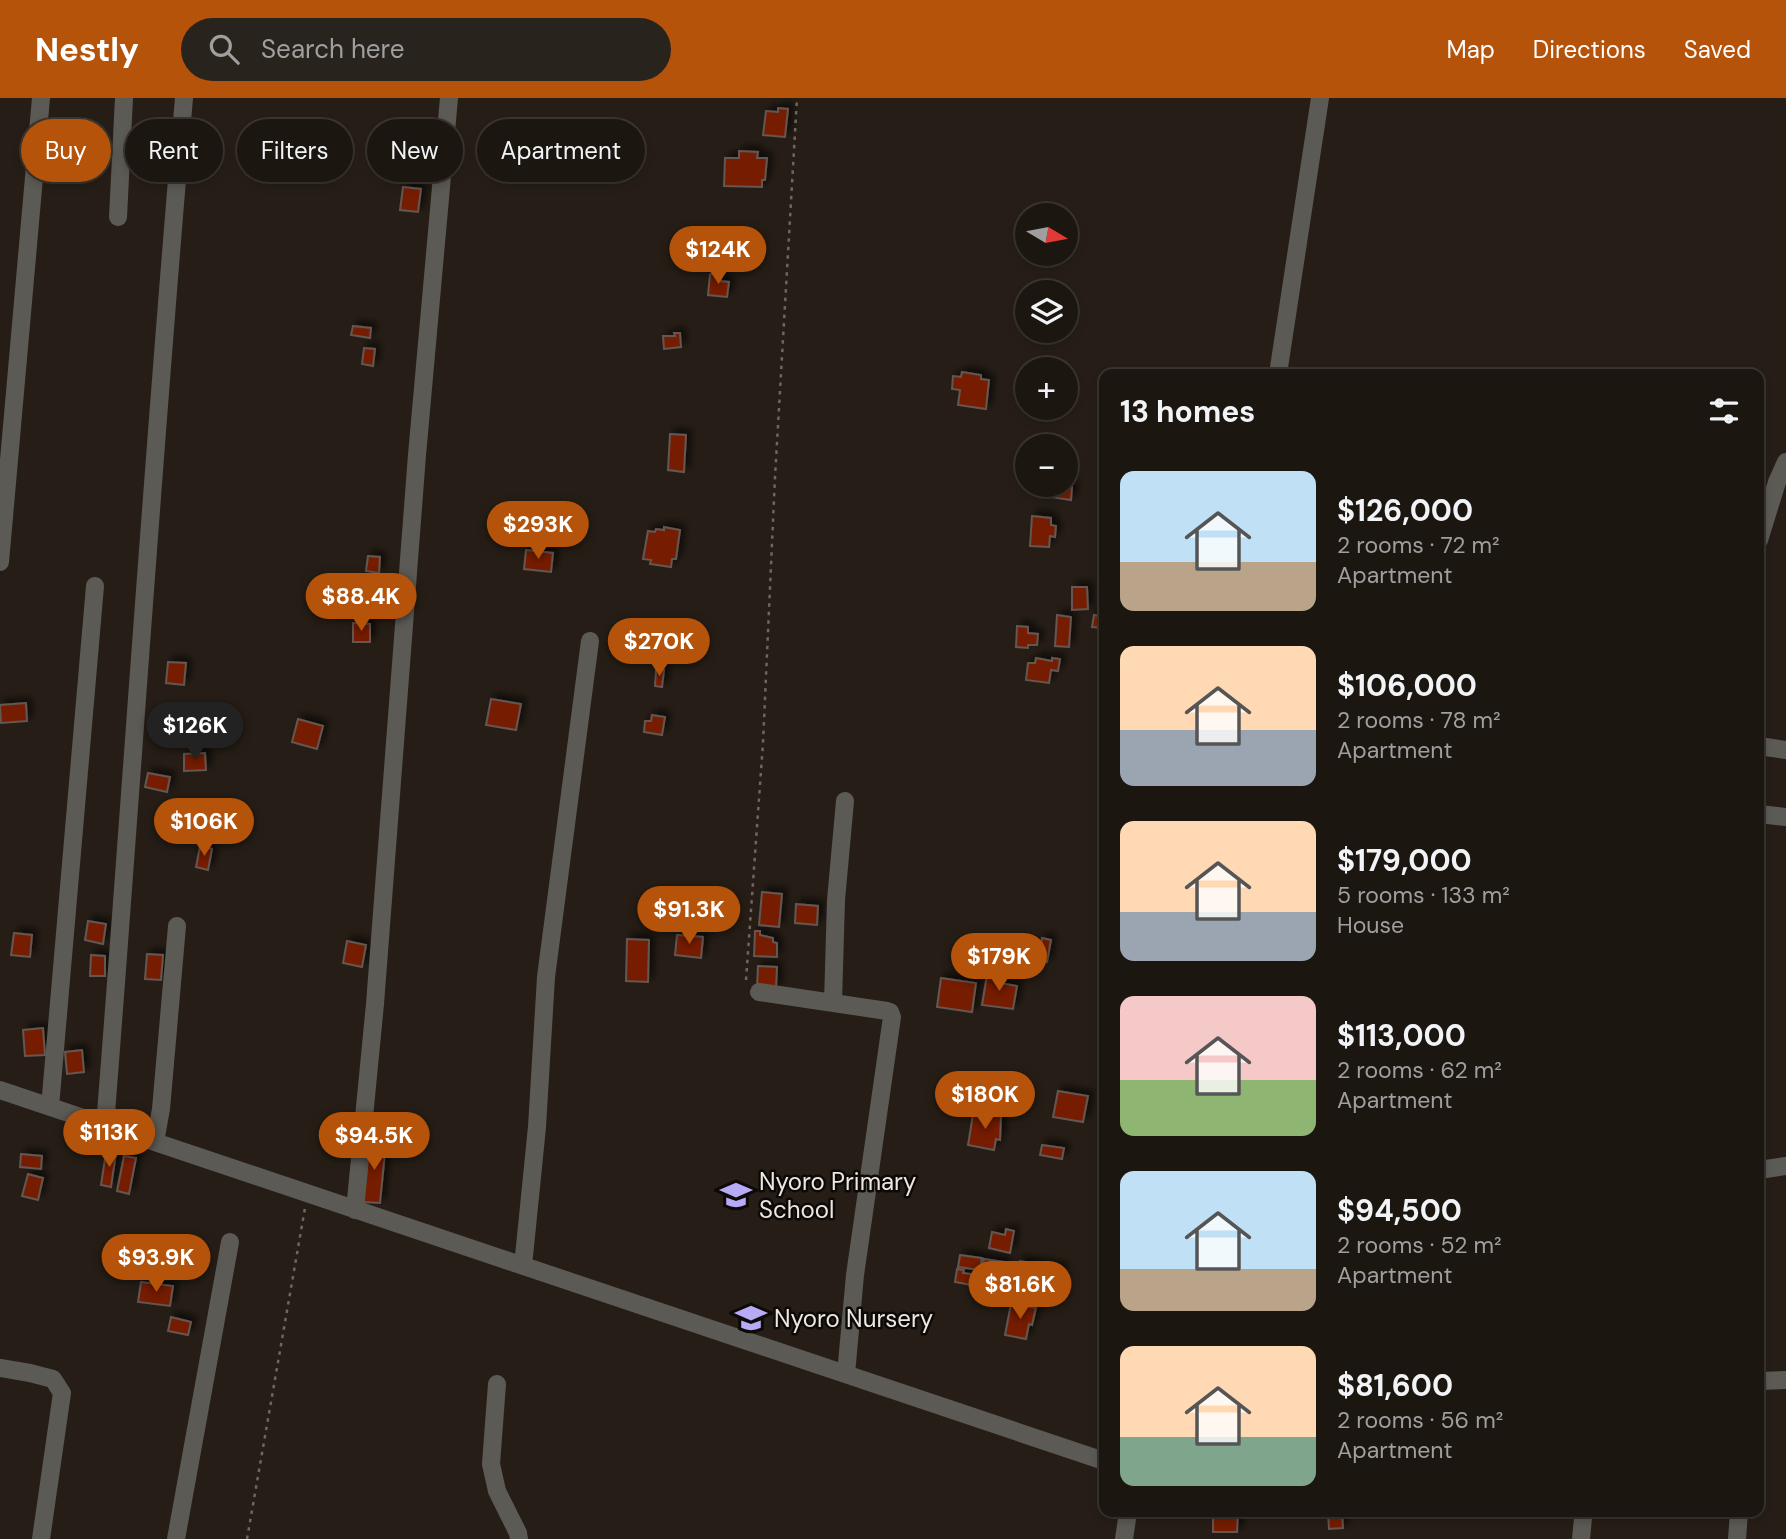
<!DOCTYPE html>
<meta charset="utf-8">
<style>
:root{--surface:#1c1610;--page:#29231e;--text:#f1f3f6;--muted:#a09f9f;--line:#3a3530;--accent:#b45309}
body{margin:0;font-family:"DM Sans",sans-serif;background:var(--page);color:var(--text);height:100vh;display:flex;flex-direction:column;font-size:26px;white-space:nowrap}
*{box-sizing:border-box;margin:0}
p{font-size:23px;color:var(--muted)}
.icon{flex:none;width:38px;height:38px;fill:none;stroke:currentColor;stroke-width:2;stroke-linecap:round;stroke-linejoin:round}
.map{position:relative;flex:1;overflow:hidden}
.sheet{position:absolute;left:1099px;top:271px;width:665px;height:1148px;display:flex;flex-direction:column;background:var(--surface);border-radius:14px;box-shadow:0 4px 10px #0003,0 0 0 2px var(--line)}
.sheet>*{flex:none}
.banner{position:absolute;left:21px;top:21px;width:665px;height:63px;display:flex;gap:14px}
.needle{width:46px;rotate:100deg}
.tools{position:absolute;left:1015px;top:105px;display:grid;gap:14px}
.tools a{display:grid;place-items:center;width:63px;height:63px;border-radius:50%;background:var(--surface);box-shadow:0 4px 10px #0003,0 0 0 2px var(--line);font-size:35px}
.price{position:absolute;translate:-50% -60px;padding:0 16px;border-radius:24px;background:var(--accent);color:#fff;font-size:23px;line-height:46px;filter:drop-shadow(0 2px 4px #0008)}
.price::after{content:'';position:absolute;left:50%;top:42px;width:21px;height:16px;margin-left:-10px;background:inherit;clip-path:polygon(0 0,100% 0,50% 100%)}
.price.on{background:#222;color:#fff}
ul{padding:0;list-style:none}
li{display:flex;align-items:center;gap:21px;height:175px;padding:0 21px}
li span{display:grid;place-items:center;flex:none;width:196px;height:140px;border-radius:14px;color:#555}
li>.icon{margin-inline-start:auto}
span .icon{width:84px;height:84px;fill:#fffc;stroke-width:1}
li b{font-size:30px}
h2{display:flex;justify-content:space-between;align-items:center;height:84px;padding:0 21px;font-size:30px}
.chip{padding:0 24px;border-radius:32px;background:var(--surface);box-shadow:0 4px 10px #0003,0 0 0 2px var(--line);font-size:24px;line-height:63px}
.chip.on{background:var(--accent);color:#fff}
header{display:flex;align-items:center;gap:42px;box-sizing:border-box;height:98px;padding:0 35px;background:var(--accent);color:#fff}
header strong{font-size:33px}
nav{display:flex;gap:38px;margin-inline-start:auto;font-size:24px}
.search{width:490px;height:63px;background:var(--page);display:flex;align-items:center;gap:18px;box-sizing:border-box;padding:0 24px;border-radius:38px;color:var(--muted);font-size:26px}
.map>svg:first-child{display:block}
.building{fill:#761f03;stroke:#635652;stroke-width:2;filter:url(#shadow)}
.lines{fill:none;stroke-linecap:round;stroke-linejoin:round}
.path{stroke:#6e665f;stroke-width:2.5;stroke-dasharray:3.5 5;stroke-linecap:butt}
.minor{stroke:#5c5a55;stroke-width:18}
.labels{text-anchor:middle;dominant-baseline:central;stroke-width:5;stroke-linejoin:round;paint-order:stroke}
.poi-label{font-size:24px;fill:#ede6e1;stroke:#0c0906;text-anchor:start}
</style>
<header>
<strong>Nestly</strong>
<div class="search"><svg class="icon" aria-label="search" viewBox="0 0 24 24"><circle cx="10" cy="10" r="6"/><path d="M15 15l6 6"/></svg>Search here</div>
<nav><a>Map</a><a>Directions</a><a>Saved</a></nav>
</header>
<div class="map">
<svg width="1786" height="1441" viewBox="0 0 1786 1441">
<defs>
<filter id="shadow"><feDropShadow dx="5" dy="-5" stdDeviation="3.5" flood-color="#0009"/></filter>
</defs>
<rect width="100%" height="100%" fill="#261e16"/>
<path class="building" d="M 778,10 L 788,11 L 785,39 L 763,37 L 766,13 L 778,14 Z
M 739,53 L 758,54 L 757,60 L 767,60 L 765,82 L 762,82 L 762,89 L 724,88 L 725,60 L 739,60 Z
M 403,89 L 421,91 L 418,114 L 400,112 Z
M 706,139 L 722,143 L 721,149 L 731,150 L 730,159 L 722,158 L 721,163 L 713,162 L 713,167 L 703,166 Z
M 710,176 L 721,177 L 720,183 L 729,184 L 727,199 L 708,197 Z
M 353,228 L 371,230 L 370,240 L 351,237 Z
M 674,235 L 680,235 L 681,249 L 664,251 L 663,238 L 675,238 Z
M 364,250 L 375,251 L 373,268 L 362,266 Z
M 962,274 L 981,277 L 981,281 L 989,282 L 986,311 L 958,307 L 960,292 L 952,291 L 953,278 L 961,279 Z
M 670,336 L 686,337 L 684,374 L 668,372 Z
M 1052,387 L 1072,389 L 1071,402 L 1050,399 Z
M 1032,418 L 1051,420 L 1051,427 L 1056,428 L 1055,439 L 1050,438 L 1049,449 L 1030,448 Z
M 664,429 L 680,432 L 676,461 L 672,461 L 671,469 L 650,466 L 651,462 L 643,461 L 648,433 L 655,434 L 656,431 L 664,432 Z
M 526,452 L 553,455 L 551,474 L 524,471 Z
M 368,458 L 380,459 L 379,475 L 366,473 Z
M 1072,489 L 1087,489 L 1088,511 L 1072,512 Z
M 1057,517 L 1071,519 L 1069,549 L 1055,548 Z
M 1094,517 L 1104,519 L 1104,530 L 1092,529 Z
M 353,525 L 370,526 L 370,544 L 353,544 Z
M 1017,528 L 1028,529 L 1028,535 L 1038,536 L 1037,547 L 1028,547 L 1028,550 L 1016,549 Z
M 1036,560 L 1052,563 L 1052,560 L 1060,561 L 1058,573 L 1051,572 L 1049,585 L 1026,582 L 1028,565 L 1035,565 Z
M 168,564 L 186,565 L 184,587 L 166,585 Z
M 656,572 L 664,572 L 662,589 L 655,588 Z
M 491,601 L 521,606 L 516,632 L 486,627 Z
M 26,605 L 27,623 L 1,625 L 0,607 Z
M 652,617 L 665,619 L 662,637 L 644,634 L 645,623 L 651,623 Z
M 298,621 L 323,628 L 317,651 L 292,644 Z
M 205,655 L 206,672 L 184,673 L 184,656 Z
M 148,675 L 170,679 L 167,694 L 145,689 Z
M 200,748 L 212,751 L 208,772 L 196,769 Z
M 762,794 L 782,796 L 779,829 L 759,827 Z
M 689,800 L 707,801 L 707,811 L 688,810 Z
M 796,806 L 818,808 L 817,827 L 795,825 Z
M 88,823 L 106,826 L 103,846 L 85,842 Z
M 755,833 L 760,833 L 760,837 L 773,840 L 773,844 L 777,845 L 777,859 L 754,858 Z
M 14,835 L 32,837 L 30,859 L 11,857 Z
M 677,837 L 703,839 L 701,860 L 675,857 Z
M 1042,840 L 1051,842 L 1047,864 L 1026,861 L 1028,847 L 1041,849 Z
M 627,841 L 649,842 L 648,884 L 626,883 Z
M 347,843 L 366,847 L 362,869 L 343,865 Z
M 147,856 L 163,857 L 161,882 L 145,881 Z
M 91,857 L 105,858 L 105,878 L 90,878 Z
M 758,868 L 777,869 L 776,891 L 757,890 Z
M 987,877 L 1001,879 L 1000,885 L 1017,888 L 1013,911 L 982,907 Z
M 941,880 L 976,885 L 972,914 L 937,909 Z
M 43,930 L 45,957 L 25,958 L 23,932 Z
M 82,952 L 84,974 L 67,976 L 65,954 Z
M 1058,993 L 1088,998 L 1083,1024 L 1053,1019 Z
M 981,1014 L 1001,1018 L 1000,1042 L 996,1041 L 994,1052 L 968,1047 L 973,1016 L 980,1018 Z
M 369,1042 L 386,1044 L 380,1105 L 363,1104 Z
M 1042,1047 L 1064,1050 L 1062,1061 L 1040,1057 Z
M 106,1054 L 116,1055 L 111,1089 L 101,1087 Z
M 21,1056 L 42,1058 L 41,1071 L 20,1069 Z
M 124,1058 L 136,1060 L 129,1096 L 117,1093 Z
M 28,1076 L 43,1080 L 38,1102 L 22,1098 Z
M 1006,1131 L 1014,1133 L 1010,1155 L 989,1150 L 992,1134 L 1005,1137 Z
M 960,1157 L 982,1160 L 980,1172 L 958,1169 Z
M 984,1161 L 1005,1164 L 1004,1177 L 982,1174 Z
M 1020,1163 L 1062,1171 L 1059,1183 L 1032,1181 L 1033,1177 L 1018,1174 Z
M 957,1171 L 964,1172 L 963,1175 L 978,1177 L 977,1188 L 955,1184 Z
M 980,1179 L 995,1182 L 996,1179 L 1002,1181 L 999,1195 L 977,1190 Z
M 1005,1181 L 1010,1182 L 1009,1185 L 1023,1188 L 1020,1199 L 1002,1194 Z
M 141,1184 L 173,1188 L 170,1208 L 138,1204 Z
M 1027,1189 L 1057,1196 L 1055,1206 L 1025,1200 Z
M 1011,1206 L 1036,1210 L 1032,1227 L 1029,1226 L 1026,1241 L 1005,1237 Z
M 171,1219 L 191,1224 L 188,1237 L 168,1233 Z
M 1213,1414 L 1238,1414 L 1237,1434 L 1213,1434 Z
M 1328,1414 L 1342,1414 L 1343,1430 L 1329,1431 Z"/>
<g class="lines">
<path class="path" d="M 746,882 L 763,645 L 775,379 L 797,0
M 247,1441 L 305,1110"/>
<path class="minor" d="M 118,119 L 124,0
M 1278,276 L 1320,0
M 1759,442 L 1777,384 L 1786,364
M 0,464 L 41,0
M 1759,648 L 1786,652
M 1759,716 L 1786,719
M 759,894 L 887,913 L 890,914 L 892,919 L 855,1177 L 846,1276
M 833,904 L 836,802 L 845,703
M 0,992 L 1104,1363
M 50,1009 L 95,488
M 105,1028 C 132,685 154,342 184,0
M 155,1044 L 161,1011 L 177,828
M 1759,1072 L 1786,1068
M 355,1112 L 375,906 L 417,357 L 449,0
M 523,1168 L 537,1029 L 546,879 L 590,543
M 0,1270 L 30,1275 L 53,1281 L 62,1295 L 41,1441
M 1759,1283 L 1786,1282
M 497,1286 L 491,1366 L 497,1393 L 518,1435 L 519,1441
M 176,1441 L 230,1144
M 1124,1441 L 1128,1414
M 1581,1441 L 1583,1420
M 1737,1441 L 1739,1414"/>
</g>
<defs>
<symbol id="school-bare" viewBox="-9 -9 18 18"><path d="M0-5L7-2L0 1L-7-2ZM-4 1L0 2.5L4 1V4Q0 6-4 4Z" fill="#b7abf8" stroke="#0c0906" stroke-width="2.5" paint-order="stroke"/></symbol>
</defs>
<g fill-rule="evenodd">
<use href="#school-bare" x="714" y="1075" width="44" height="44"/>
<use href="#school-bare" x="729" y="1198" width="44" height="44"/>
</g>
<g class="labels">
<g class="poi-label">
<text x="759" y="1083">Nyoro Primary<tspan x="759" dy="28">School</tspan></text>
<text x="774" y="1220">Nyoro Nursery</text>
</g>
</g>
</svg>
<div class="tools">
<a><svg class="needle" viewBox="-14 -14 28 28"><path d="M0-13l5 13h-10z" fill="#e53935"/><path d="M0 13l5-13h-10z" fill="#a09f9f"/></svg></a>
<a><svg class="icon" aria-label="layers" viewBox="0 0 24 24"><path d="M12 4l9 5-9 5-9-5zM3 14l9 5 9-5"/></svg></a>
<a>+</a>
<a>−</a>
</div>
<b class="price" style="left:718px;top:188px">$124K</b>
<b class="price" style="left:538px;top:463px">$293K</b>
<b class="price" style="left:361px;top:535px">$88.4K</b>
<b class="price" style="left:659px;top:580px">$270K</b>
<b class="price on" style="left:195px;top:664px">$126K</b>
<b class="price" style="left:204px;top:760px">$106K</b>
<b class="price" style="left:689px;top:848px">$91.3K</b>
<b class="price" style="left:999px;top:895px">$179K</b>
<b class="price" style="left:985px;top:1033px">$180K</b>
<b class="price" style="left:109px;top:1071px">$113K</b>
<b class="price" style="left:374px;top:1074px">$94.5K</b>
<b class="price" style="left:156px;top:1196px">$93.9K</b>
<b class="price" style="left:1020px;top:1223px">$81.6K</b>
<div class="banner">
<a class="chip on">Buy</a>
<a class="chip">Rent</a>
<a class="chip">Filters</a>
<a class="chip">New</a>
<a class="chip">Apartment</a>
</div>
<section class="sheet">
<h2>13 homes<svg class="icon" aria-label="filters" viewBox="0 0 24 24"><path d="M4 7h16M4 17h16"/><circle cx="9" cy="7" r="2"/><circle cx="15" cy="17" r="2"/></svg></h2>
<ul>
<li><span style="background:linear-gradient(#bfe0f5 65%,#b9a48a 0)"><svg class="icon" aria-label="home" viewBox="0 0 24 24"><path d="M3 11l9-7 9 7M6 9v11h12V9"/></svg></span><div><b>$126,000</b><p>2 rooms · 72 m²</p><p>Apartment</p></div></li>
<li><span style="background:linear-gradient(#ffd9b3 60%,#9aa5b1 0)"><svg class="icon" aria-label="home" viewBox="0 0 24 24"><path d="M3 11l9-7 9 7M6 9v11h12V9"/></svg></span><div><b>$106,000</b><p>2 rooms · 78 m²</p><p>Apartment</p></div></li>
<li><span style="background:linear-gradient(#ffd9b3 65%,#9aa5b1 0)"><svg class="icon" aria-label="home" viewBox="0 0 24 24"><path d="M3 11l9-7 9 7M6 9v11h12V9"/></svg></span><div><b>$179,000</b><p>5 rooms · 133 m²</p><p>House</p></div></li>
<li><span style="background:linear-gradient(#f6c9c9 60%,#8fb573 0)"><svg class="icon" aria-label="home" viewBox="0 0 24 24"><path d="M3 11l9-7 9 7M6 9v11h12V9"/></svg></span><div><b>$113,000</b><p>2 rooms · 62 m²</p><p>Apartment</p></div></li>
<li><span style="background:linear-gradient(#bfe0f5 70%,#b9a48a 0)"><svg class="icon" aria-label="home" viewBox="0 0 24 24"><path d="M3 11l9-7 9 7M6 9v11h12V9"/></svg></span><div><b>$94,500</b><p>2 rooms · 52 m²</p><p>Apartment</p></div></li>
<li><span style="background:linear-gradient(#ffd9b3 65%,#7fa58c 0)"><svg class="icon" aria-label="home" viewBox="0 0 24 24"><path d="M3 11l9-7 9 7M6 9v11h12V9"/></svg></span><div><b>$81,600</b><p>2 rooms · 56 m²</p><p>Apartment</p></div></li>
</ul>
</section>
</div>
